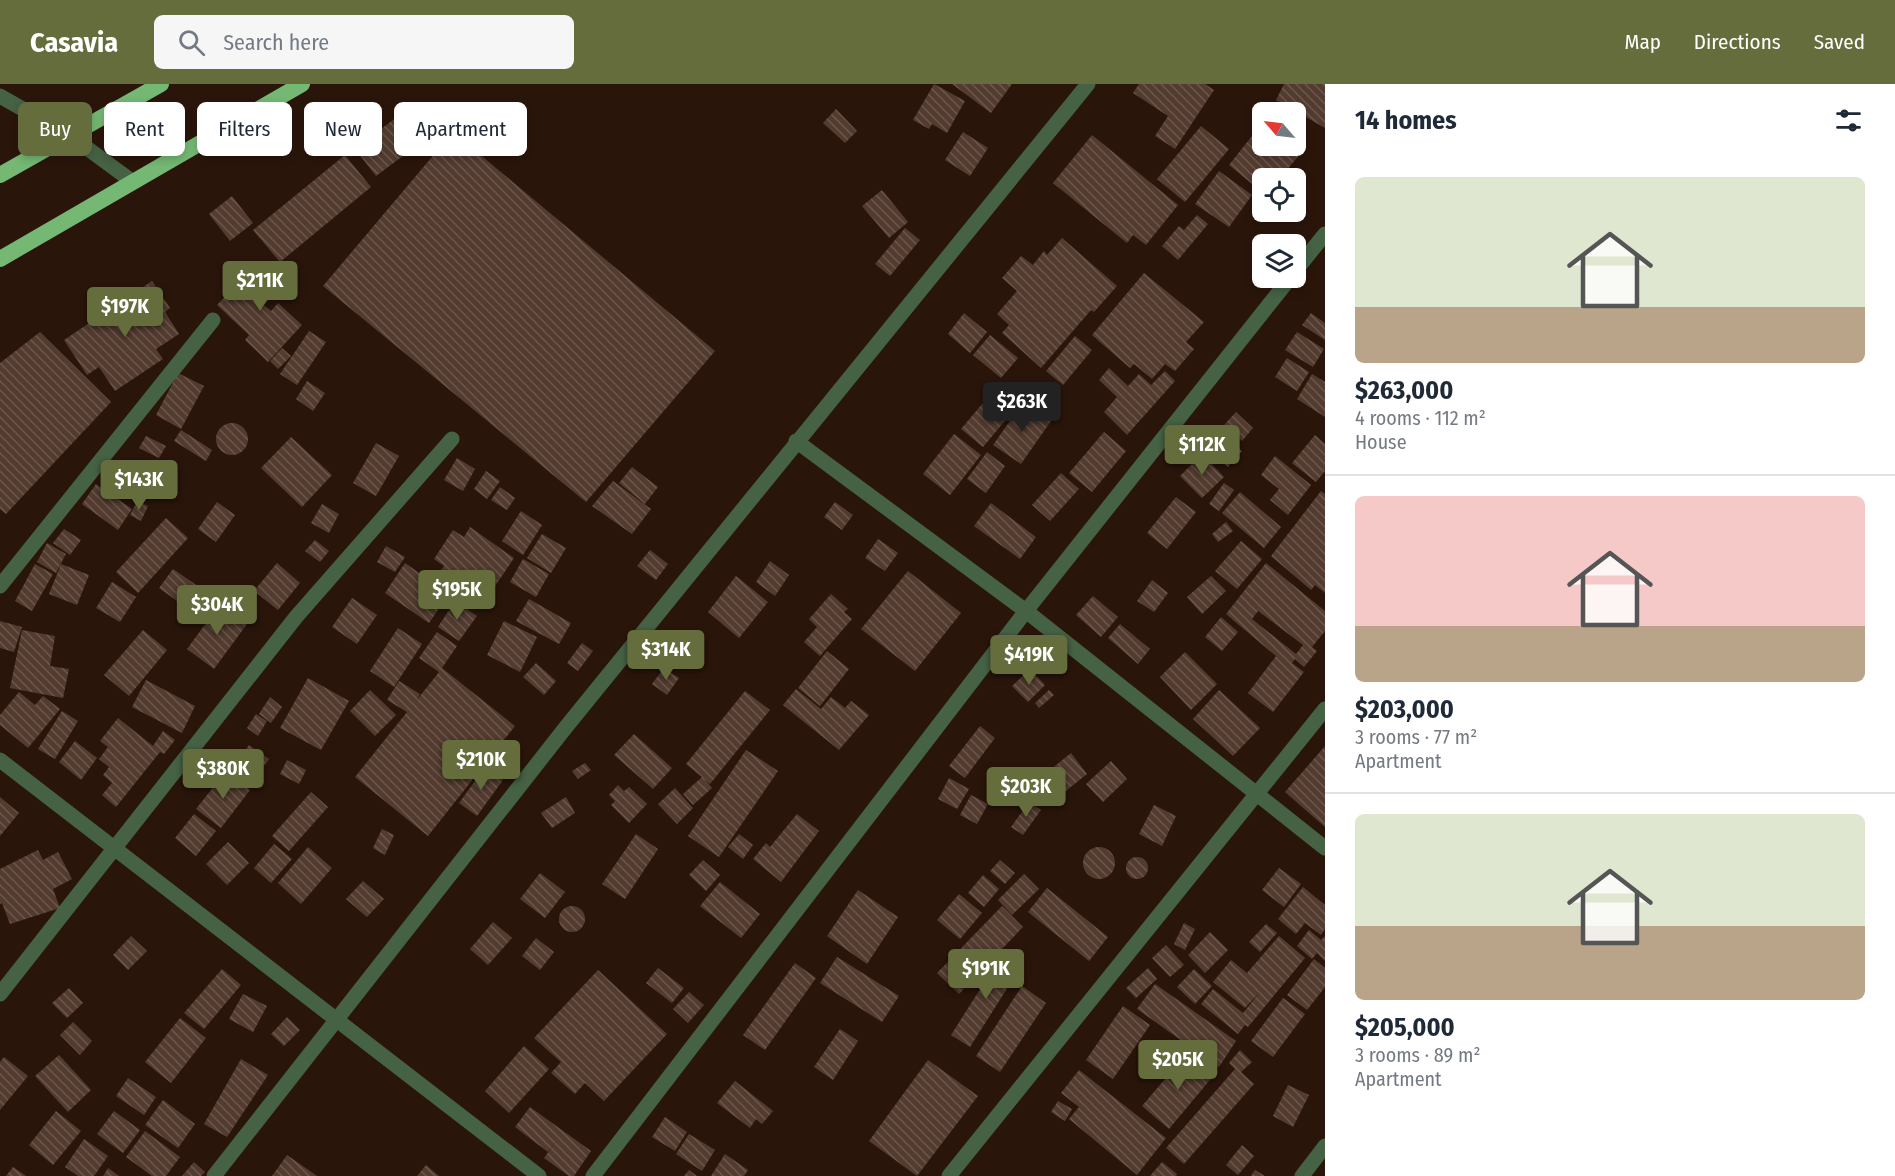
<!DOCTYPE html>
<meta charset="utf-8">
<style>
:root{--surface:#fff;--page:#f6f6f7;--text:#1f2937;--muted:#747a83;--line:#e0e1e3;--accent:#656d3d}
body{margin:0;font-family:"Fira Sans Condensed",sans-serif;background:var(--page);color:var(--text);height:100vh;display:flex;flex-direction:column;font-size:22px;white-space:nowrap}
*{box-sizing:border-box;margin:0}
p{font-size:20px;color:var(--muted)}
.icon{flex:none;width:33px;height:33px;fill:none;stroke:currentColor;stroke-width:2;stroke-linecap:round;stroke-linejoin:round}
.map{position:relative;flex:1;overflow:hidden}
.details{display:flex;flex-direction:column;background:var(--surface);width:570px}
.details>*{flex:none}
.banner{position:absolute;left:18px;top:18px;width:570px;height:54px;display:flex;gap:12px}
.needle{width:39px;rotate:298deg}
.buttons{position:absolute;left:1252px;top:18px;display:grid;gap:12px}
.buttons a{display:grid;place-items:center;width:54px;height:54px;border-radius:9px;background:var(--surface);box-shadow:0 3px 9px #0003;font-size:30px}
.price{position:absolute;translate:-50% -51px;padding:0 14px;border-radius:6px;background:var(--accent);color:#fff;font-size:20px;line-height:39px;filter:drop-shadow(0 2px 3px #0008)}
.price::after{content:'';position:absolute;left:50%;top:36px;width:18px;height:14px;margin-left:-9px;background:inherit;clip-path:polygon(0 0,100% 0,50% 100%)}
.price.active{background:#222;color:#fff}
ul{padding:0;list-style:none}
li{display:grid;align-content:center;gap:12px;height:318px;padding:0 30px}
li+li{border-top:2px solid var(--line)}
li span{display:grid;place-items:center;height:186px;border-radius:9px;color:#555}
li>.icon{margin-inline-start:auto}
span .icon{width:108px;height:108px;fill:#fffc;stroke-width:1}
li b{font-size:26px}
h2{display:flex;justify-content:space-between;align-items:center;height:72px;padding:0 30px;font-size:26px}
.tag{padding:0 21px;border-radius:9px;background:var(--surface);box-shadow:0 3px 9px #0003;font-size:21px;line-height:54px}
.tag.active{background:var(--accent);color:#fff}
header{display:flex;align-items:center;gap:36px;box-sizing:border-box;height:84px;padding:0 30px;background:var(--accent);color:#fff}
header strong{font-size:28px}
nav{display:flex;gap:33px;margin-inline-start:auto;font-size:21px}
.search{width:420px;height:54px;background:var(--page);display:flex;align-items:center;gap:15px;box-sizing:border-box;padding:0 21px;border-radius:9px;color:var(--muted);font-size:22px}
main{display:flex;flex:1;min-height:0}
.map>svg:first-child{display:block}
.building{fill:url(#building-back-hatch);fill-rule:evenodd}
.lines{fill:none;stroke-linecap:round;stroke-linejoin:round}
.minor{stroke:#456244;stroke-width:15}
.trunk{stroke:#74b874;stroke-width:16}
</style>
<header>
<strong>Casavia</strong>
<div class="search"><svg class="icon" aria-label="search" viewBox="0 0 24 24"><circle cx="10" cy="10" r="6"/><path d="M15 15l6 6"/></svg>Search here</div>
<nav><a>Map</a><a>Directions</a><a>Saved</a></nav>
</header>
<main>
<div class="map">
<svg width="1325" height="1092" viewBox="0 0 1325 1092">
<defs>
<pattern id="building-back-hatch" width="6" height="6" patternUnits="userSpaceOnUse" patternTransform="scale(1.5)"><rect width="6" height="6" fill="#533b2f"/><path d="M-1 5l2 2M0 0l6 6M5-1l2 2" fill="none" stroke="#6c574d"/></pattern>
</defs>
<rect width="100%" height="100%" fill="#2a150a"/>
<path class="building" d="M 934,0 L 965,17 L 947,49 L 932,40 L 929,45 L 913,36 Z
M 952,0 L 1012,0 L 991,29 Z
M 1139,0 L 1205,0 L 1214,6 L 1175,65 L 1155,52 L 1168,32 L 1133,9 Z
M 1284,0 L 1325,0 L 1325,44 L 1276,16 Z
M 836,25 L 857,47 L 845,59 L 823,39 Z
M 398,32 L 419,60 L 376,92 L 355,65 Z
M 1263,38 L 1263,62 L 1291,62 L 1301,69 L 1280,94 L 1263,94 L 1263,109 L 1229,81 Z
M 1201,42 L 1229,65 L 1185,118 L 1157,95 Z
M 453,48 L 715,267 L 586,418 L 323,202 Z
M 963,48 L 988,64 L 970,92 L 945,76 Z
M 1092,51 L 1178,121 L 1146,161 L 1133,151 L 1127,159 L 1053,99 Z
M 345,71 L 371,103 L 280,178 L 253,146 Z
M 1219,87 L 1252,111 L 1229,143 L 1195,120 Z
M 882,106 L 908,138 L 889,154 L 862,122 Z
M 232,112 L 253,139 L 230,157 L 209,130 Z
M 1197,131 L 1208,140 L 1178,176 L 1162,162 L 1179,142 L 1184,146 Z
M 905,144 L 920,156 L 890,192 L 875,180 Z
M 1062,154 L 1117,202 L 1094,228 L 1091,226 L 1041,284 L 1002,249 L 1009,241 L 997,230 L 1017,207 L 1002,194 L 1021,172 L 1033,181 L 1044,167 L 1047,171 Z
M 258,177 L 283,201 L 264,221 L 271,227 L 278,219 L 302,241 L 268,278 L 245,256 L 249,251 L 217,221 Z
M 1144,189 L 1204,238 L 1186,258 L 1194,265 L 1175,287 L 1165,280 L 1152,295 L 1134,280 L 1130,284 L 1092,251 Z
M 152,197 L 170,224 L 165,228 L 179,250 L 156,265 L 163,275 L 115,307 L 99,283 L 87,291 L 64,256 Z
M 964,229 L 987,248 L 970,269 L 948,250 Z
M 1311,229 L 1325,239 L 1325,256 L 1302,241 Z
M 309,247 L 326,258 L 297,301 L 280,290 Z
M 40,248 L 111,318 L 6,430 L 0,425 L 0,279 Z
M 1297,248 L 1324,265 L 1313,283 L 1285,266 Z
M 990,251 L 1018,274 L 1001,294 L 973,271 Z
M 1075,252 L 1092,266 L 1063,301 L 1046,287 Z
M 282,264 L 291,272 L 278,285 L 270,277 Z
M 1287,274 L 1309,288 L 1297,307 L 1275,293 Z
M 1109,284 L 1128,302 L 1139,290 L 1151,301 L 1165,287 L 1175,297 L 1127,351 L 1104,328 L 1117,313 L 1099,296 Z
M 178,289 L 204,302 L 181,345 L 156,331 Z
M 1312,290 L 1325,298 L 1325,333 L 1297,315 Z
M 307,297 L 325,309 L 313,327 L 296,315 Z
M 993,307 L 1014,326 L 983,363 L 961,345 Z
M 1024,317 L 1051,337 L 1021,380 L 993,361 Z
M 1236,328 L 1253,344 L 1242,357 L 1224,341 Z
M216 355a16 16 0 1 1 32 0a16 16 0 1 1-32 0Z
M 181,346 L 212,366 L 206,377 L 174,357 Z
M 1104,348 L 1126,367 L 1092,408 L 1069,389 Z
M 1221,349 L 1242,367 L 1228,383 L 1208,366 Z
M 954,350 L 981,371 L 950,411 L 923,390 Z
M 1315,351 L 1325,360 L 1325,387 L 1316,398 L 1292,379 Z
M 146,352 L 166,362 L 159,374 L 139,364 Z
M 291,353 L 332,391 L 302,423 L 261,384 Z
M 376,359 L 399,372 L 376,412 L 353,399 Z
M 987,368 L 1005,382 L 986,409 L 967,395 Z
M 1202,370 L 1224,393 L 1202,414 L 1180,392 Z
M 1275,372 L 1311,401 L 1288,431 L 1270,416 L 1279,405 L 1261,391 Z
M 457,374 L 475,385 L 463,407 L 444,396 Z
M 632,383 L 658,403 L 645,420 L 619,399 Z
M 486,387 L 500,397 L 487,415 L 474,405 Z
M 170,388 L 173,404 L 149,409 L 147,392 Z
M 1061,389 L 1079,405 L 1050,437 L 1032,421 Z
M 613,397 L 651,425 L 632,450 L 592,422 Z
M 1224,399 L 1234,406 L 1219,427 L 1209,420 Z
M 96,400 L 132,425 L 118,446 L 82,420 Z
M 500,403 L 515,414 L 507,426 L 491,416 Z
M 1321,407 L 1325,410 L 1325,509 L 1315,501 L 1311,506 L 1271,472 Z
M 1240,408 L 1281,443 L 1264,464 L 1222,429 Z
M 1176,413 L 1196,428 L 1167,465 L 1147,449 Z
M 137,417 L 148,422 L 141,437 L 130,431 Z
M 217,418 L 235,431 L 216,458 L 198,445 Z
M 835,418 L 853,431 L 842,446 L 824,433 Z
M 991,419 L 1036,453 L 1020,475 L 974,442 Z
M 322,420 L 339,430 L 329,449 L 311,439 Z
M 521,427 L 542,441 L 523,471 L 502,457 Z
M 166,434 L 188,454 L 138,509 L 116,488 Z
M 1226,438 L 1233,447 L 1218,458 L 1212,450 Z
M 470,443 L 514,474 L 481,523 L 436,493 L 444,482 L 434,475 L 453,446 L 464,453 Z
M 64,445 L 81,456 L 70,471 L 53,459 Z
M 542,450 L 566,464 L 551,489 L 527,474 Z
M 878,455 L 898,469 L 885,487 L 865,474 Z
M 315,456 L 329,467 L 320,478 L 305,467 Z
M 1241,457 L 1262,475 L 1237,505 L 1215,487 Z
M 47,459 L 66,470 L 56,489 L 37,478 Z
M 386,462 L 405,473 L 395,488 L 377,478 Z
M 650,466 L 668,480 L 656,496 L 637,482 Z
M 523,475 L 549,490 L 536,513 L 510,498 Z
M 770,477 L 789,491 L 775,512 L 756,498 Z
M 277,479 L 300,499 L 278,526 L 254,507 Z
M 405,479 L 449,510 L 429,539 L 385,509 Z
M 1266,479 L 1325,527 L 1325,547 L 1312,563 L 1317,567 L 1304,583 L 1295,575 L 1292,579 L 1304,588 L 1273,628 L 1248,609 L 1276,572 L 1226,530 ZM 1258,527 L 1303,561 L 1296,570 L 1252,535 Z
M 35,480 L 53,490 L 32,527 L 15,517 Z
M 61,480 L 89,491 L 77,521 L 49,510 Z
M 173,485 L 202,505 L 188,525 L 159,504 Z
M 908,487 L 961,529 L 915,587 L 861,545 Z
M 736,492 L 768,518 L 739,554 L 708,528 Z
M 1211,492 L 1226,507 L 1202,530 L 1187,513 Z
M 1152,496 L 1168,509 L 1154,528 L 1137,517 Z
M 112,498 L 136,513 L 120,538 L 96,524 Z
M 831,510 L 848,525 L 844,528 L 852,535 L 820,572 L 804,558 L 817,543 L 809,535 Z
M 1093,512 L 1118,533 L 1101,553 L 1076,531 Z
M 352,514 L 377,531 L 357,560 L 332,543 Z
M 529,515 L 571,539 L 559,560 L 516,537 Z
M 455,517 L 477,532 L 459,557 L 438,543 Z
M 220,520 L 247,540 L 214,585 L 187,565 Z
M 1221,533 L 1238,548 L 1222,567 L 1205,553 Z
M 0,537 L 22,543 L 14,568 L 0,564 Z
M 504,537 L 537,553 L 520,588 L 487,571 Z
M 1120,540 L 1150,565 L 1138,580 L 1108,554 Z
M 398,544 L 422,560 L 394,603 L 370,587 Z
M 22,546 L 55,552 L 50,582 L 69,585 L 63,614 L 10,604 Z
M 143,546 L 167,566 L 129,612 L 104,591 Z
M 437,548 L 457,562 L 442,584 L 515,642 L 428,752 L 355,693 L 407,628 L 387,616 L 399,597 L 420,610 L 416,617 L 439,588 L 419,574 Z
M 582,559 L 593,567 L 578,587 L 567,579 Z
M 827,567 L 849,585 L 820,622 L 798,604 Z
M 1185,568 L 1217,600 L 1191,626 L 1160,593 Z
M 536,579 L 556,597 L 544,611 L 523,593 Z
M 664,584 L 679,594 L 667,611 L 652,600 Z
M 1030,585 L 1045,601 L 1028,618 L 1012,602 Z
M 308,594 L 349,617 L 321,666 L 280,644 Z
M 146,596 L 195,622 L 182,649 L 132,623 Z
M 796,605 L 821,625 L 831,613 L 845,624 L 851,617 L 869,631 L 839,666 L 783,621 Z
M 370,606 L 396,631 L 375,652 L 350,627 Z
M 1049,606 L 1054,611 L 1039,624 L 1035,619 Z
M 1219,606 L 1260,644 L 1233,672 L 1193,635 Z
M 745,607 L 770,626 L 710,700 L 703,694 L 712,704 L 693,721 L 683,710 L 702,693 L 686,680 Z
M 19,608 L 35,621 L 43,612 L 60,625 L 28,664 L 0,641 L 0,631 Z
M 270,613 L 282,623 L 271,639 L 259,630 Z
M 62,627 L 78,637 L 55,675 L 38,665 Z
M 256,630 L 267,637 L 258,652 L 247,644 Z
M 118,634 L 153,662 L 163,647 L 175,656 L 164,670 L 160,668 L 116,723 L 102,711 L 112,699 L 103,691 L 109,683 L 99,675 L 108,663 L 100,657 Z
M 980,642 L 995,654 L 965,694 L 949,682 Z
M 634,650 L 672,684 L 653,705 L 614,671 Z
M 75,657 L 97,674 L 81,696 L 59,678 Z
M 249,661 L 269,675 L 251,700 L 231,685 Z
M 1325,662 L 1325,743 L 1285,708 Z
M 746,666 L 778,687 L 719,773 L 688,752 Z
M 1071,669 L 1087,690 L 1062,710 L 1045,690 Z
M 287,676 L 306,686 L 299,700 L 280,690 Z
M 1111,677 L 1127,695 L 1103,718 L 1086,700 Z
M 585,679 L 591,686 L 578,695 L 572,687 Z
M 485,683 L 503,696 L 477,732 L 459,719 Z
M 226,687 L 250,706 L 221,744 L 196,725 Z
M 949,694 L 969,705 L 957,725 L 938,715 Z
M 618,701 L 624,707 L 629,703 L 647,720 L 629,739 L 611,721 L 615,717 L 609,711 Z
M 675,704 L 693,724 L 677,740 L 658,720 Z
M 311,708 L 328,723 L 289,767 L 272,752 Z
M 971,711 L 988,720 L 977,740 L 960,731 Z
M 0,713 L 19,729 L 0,752 Z
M 566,713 L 575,729 L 552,744 L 541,729 Z
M 1029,718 L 1041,726 L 1023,751 L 1011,743 Z
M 1154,721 L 1176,732 L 1162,762 L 1139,750 Z
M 194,730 L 216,747 L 196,772 L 175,754 Z
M 797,730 L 819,747 L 781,798 L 753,775 L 766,759 L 770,763 Z
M 382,745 L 394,751 L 385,771 L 373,764 Z
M 636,750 L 658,765 L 625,815 L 602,800 Z
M 739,750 L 753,761 L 743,775 L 728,763 Z
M 228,758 L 249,779 L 227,801 L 206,780 Z
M 274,760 L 292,775 L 271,799 L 254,784 Z
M 308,763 L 332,784 L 301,820 L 278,799 Z
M1083 779a16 16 0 1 1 32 0a16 16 0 1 1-32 0Z
M 38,766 L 43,776 L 58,768 L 72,795 L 53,805 L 60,824 L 10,840 L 2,819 L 0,820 L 0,785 Z
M1126 784a11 11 0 1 1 22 0a11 11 0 1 1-22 0Z
M 703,776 L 720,791 L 706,807 L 689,791 Z
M 1000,776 L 1015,789 L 1005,800 L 990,787 Z
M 1279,784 L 1301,800 L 1284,823 L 1262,806 Z
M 540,789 L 565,808 L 545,834 L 520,815 Z
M 1024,790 L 1039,805 L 1012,831 L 998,816 Z
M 983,791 L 999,805 L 984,823 L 968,809 Z
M 363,797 L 384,815 L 367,833 L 346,815 Z
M 720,798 L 760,830 L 741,854 L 700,822 Z
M 1303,803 L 1325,821 L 1325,845 L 1321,851 L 1305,839 L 1296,850 L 1278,835 Z
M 1047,804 L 1108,853 L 1089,877 L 1028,828 Z
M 858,806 L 898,833 L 867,880 L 827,852 Z
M 959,810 L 982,829 L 960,855 L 937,836 Z
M559 835a13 13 0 1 1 26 0a13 13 0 1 1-26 0Z
M 1002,822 L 1023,843 L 959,910 L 937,889 Z
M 493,838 L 512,854 L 488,881 L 470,865 Z
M 1184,839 L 1195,845 L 1185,866 L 1174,860 Z
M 1266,840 L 1277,849 L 1260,868 L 1249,858 Z
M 1309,846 L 1321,856 L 1325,852 L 1325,877 L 1317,869 L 1312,875 L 1297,862 Z
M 1210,848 L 1228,866 L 1205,889 L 1188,871 Z
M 131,852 L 147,867 L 128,886 L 113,871 Z
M 1279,852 L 1305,874 L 1248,943 L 1245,941 L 1238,950 L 1201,920 L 1213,905 L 1243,929 L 1260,908 L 1245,924 L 1213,898 L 1231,876 L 1247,889 Z
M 536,854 L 554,868 L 540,886 L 522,872 Z
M 1166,861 L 1184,881 L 1170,893 L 1152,874 Z
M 1003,869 L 1022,881 L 970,963 L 951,951 Z
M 837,873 L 899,912 L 882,938 L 820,899 Z
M 1314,875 L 1325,884 L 1325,903 L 1307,926 L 1287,911 Z
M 795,879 L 816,894 L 765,966 L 743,951 Z
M 658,884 L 684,904 L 672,919 L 646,899 Z
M 1148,884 L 1157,895 L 1136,914 L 1126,904 Z
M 222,885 L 241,901 L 204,945 L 184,929 Z
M 1194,885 L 1212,902 L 1195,920 L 1177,903 Z
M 598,886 L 667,950 L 604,1017 L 585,999 L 575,1010 L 551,989 L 561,978 L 534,954 Z
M 1155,900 L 1236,957 L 1219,983 L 1137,925 Z
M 1022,902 L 1046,919 L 1000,988 L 976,972 Z
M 69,904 L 83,919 L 67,934 L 52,919 Z
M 689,908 L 704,921 L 688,939 L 673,925 Z
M 243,910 L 267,922 L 253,948 L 229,935 Z
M 1283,914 L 1305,930 L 1273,973 L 1251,957 Z
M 1123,922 L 1150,941 L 1113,995 L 1086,976 Z
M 287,933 L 300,946 L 284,962 L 271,950 Z
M 180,934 L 206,954 L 171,999 L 145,978 Z
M 73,938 L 92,957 L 80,971 L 60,951 Z
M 840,945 L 858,957 L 833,996 L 814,983 Z
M 524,962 L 549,985 L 509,1029 L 485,1007 Z
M 1240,966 L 1252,978 L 1241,988 L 1254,1000 L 1184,1080 L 1166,1064 L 1235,985 L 1229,979 Z
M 1188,968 L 1214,991 L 1169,1045 L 1142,1022 Z
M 59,971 L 91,1006 L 68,1028 L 35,992 Z
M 4,973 L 28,992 L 0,1026 L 0,978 Z
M 241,975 L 268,991 L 227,1053 L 204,1040 Z
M 928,976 L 978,1012 L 917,1092 L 869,1057 Z
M 1079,986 L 1166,1054 L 1137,1091 L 1069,1035 L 1079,1023 L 1061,1009 Z
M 128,994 L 156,1013 L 144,1031 L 116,1012 Z
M 735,997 L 773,1027 L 762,1040 L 756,1035 L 750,1044 L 717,1019 Z
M 1288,1001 L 1309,1011 L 1293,1043 L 1273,1032 Z
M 163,1016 L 195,1040 L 178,1064 L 145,1041 Z
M 1058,1017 L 1072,1025 L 1065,1037 L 1051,1028 Z
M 530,1023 L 591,1067 L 574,1092 L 569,1092 L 544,1074 L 558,1055 L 548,1068 L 515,1043 Z
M 56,1027 L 81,1047 L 53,1081 L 29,1061 Z
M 114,1027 L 140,1046 L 123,1069 L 97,1050 Z
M 665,1033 L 687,1048 L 675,1067 L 652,1053 Z
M 145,1047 L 180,1073 L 166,1092 L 152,1092 L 126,1073 Z
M 689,1050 L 715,1066 L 702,1087 L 676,1070 Z
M 84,1055 L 108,1072 L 94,1092 L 78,1092 L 65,1083 Z
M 1242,1061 L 1254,1072 L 1238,1091 L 1226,1081 Z
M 725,1070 L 748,1086 L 744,1092 L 711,1092 Z
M 287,1071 L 317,1092 L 272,1092 Z
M 194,1078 L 205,1088 L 201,1092 L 182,1092 Z
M 1162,1078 L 1177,1090 L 1176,1092 L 1150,1092 Z
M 426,1081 L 439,1092 L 417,1092 Z
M 13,1083 L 26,1092 L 6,1092 Z
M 108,1084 L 119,1092 L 103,1092 Z
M 689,1086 L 697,1092 L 684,1092 Z
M 1255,1086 L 1265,1092 L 1251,1092 Z"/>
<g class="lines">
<path class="minor" d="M 0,12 L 72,53 L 133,98
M 1296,186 L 1325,150
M 796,357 L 1026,527 L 1325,764
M 0,502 L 213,236
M 0,676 L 539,1092
M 0,910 L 296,533 L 452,355
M 214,1092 L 566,643 L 1088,0
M 593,1092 L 1026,527 L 1290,194
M 949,1092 L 1325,625
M 1302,1092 L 1325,1062"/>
<path class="trunk" d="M 0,91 L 161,0
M 0,175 L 302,0"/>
</g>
</svg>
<div class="buttons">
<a><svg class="needle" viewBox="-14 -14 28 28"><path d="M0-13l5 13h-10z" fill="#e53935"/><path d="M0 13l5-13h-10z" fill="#747a83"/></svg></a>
<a><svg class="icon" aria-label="locate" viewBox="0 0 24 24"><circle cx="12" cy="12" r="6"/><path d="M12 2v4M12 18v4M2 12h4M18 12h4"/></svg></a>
<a><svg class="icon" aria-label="layers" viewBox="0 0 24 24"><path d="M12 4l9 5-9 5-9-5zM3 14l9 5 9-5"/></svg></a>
</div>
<b class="price" style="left:260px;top:228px">$211K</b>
<b class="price" style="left:125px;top:254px">$197K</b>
<b class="price active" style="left:1022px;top:349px">$263K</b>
<b class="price" style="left:1202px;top:392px">$112K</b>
<b class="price" style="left:139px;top:427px">$143K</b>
<b class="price" style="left:457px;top:537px">$195K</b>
<b class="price" style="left:217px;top:552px">$304K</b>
<b class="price" style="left:666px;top:597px">$314K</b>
<b class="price" style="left:1029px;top:602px">$419K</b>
<b class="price" style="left:481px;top:707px">$210K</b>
<b class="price" style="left:223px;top:716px">$380K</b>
<b class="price" style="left:1026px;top:734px">$203K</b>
<b class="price" style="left:986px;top:916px">$191K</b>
<b class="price" style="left:1178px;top:1007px">$205K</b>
<div class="banner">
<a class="tag active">Buy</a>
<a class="tag">Rent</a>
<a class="tag">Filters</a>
<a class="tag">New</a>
<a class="tag">Apartment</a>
</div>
</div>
<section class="details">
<h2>14 homes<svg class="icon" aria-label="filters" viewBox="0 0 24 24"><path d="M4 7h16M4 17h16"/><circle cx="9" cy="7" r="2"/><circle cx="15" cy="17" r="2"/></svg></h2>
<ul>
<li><span style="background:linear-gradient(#dfe7d0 70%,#b9a48a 0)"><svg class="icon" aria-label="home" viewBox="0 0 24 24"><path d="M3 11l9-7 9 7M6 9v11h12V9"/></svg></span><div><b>$263,000</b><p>4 rooms · 112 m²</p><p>House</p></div></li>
<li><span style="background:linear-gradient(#f6c9c9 70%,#b9a48a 0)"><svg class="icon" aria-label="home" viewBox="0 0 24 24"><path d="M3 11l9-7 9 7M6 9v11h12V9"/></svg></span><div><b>$203,000</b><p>3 rooms · 77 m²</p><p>Apartment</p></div></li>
<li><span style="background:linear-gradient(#dfe7d0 60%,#b9a48a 0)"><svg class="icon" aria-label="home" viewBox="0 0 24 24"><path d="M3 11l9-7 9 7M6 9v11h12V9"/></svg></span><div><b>$205,000</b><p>3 rooms · 89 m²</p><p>Apartment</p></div></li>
</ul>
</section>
</main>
